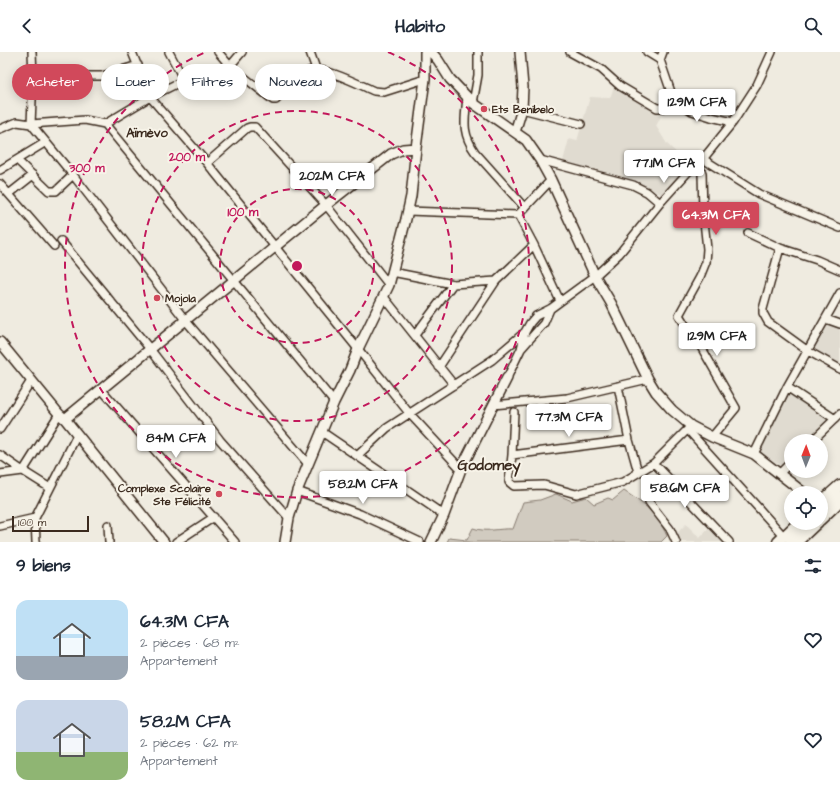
<!DOCTYPE html>
<html lang="fr">
<meta charset="utf-8">
<style>
:root{--surface:#fff;--page:#f6f6f7;--text:#1f2937;--muted:#747a83;--accent:#d1495b}
body{margin:0;font-family:"Architects Daughter",sans-serif;background:var(--page);color:var(--text);height:100vh;display:flex;flex-direction:column;font-size:15px;white-space:nowrap}
*{box-sizing:border-box;margin:0}
p{font-size:13px;color:var(--muted)}
.icon{flex:none;width:22px;height:22px;fill:none;stroke:currentColor;stroke-width:2;stroke-linecap:round;stroke-linejoin:round}
.map{position:relative;height:490px;overflow:hidden}
.details{display:flex;flex-direction:column;background:var(--surface);flex:1}
.details>*{flex:none}
.guide{position:absolute;left:12px;top:12px;width:400px;height:36px;display:flex;gap:8px}
.needle{width:26px;rotate:1deg}
.buttons{position:absolute;left:784px;top:382px;display:grid;gap:8px}
.buttons a{display:grid;place-items:center;width:44px;height:44px;border-radius:50%;background:var(--surface);box-shadow:0 2px 10px #0003;font-size:20px}
.scale{position:absolute;left:12px;bottom:10px;width:77px;box-sizing:border-box;padding-left:4px;border:2px solid #3b2a1e;border-top:0;font-size:11px;line-height:14px;white-space:nowrap;color:#3b2a1e;-webkit-text-stroke:3px #f7f3e8;paint-order:stroke}
.price{position:absolute;translate:-50% -34px;padding:0 9px;border-radius:4px;background:#fff;color:#222;font-size:13px;line-height:26px;filter:drop-shadow(0 1px 2px #0008)}
.price::after{content:'';position:absolute;left:50%;top:24px;width:12px;height:9px;margin-left:-6px;background:inherit;clip-path:polygon(0 0,100% 0,50% 100%)}
.price.on{background:var(--accent);color:#fff}
ul{padding:0;list-style:none}
li{display:flex;align-items:center;gap:12px;height:100px;padding:0 16px}
li span{display:grid;place-items:center;flex:none;width:112px;height:80px;border-radius:12px;color:#555}
li>.icon{margin-inline-start:auto}
span .icon{width:48px;height:48px;fill:#fffc;stroke-width:1}
li b{font-size:17px}
h2{display:flex;justify-content:space-between;align-items:center;height:48px;padding:0 16px;font-size:17px}
.pill{padding:0 14px;border-radius:18px;background:var(--surface);box-shadow:0 2px 10px #0003;font-size:14px;line-height:36px}
.pill.on{background:var(--accent);color:#fff}
header{display:flex;justify-content:space-between;align-items:center;height:52px;padding:0 16px;background:var(--surface);font-size:18px;font-weight:800}
.map>svg:first-child{display:block}
.built{fill:#e0dbd0}
.green{fill:#d1cbc0;stroke:#867a6f}
.lines{fill:none;stroke-linecap:round;stroke-linejoin:round}
.minor-casing{stroke:#3b2a1e;stroke-width:10}
.major-casing{stroke:#3b2a1e;stroke-width:12}
.highway-casing{stroke:#3b2a1e;stroke-width:13}
.minor{stroke:#f7f3e8;stroke-width:7}
.major{stroke:#f7f3e8;stroke-width:9}
.highway{stroke:#f7f3e8;stroke-width:10}
.ring{fill:none;stroke:#c2185b;stroke-width:2;stroke-dasharray:7 5}
.poi-dot{fill:#d1495b;stroke:#f7f3e8;stroke-width:1.5}
.labels{text-anchor:middle;dominant-baseline:central;stroke-width:4;stroke-linejoin:round;paint-order:stroke}
.poi-label{font-size:11px;font-weight:bold;fill:#3b2a1e;stroke:#f7f3e8;text-anchor:start}
.quarter-label{font-size:13px;font-weight:bold;fill:#3b2a1e;stroke:#f7f3e8}
.district-label{font-size:15px;font-weight:bold;fill:#3b2a1e;stroke:#f7f3e8}
.centre{fill:#c2185b;stroke:#f7f3e8;stroke-width:2}
.ring-label{font-size:12px;text-anchor:middle;font-weight:bold;fill:#c2185b;stroke:#f7f3e8;stroke-width:4;stroke-linejoin:round;paint-order:stroke}
</style>
<header><svg class="icon" aria-label="back" viewBox="0 0 24 24"><path d="M15 5l-7 7 7 7"/></svg>Habito<svg class="icon" aria-label="search" viewBox="0 0 24 24"><circle cx="10" cy="10" r="6"/><path d="M15 15l6 6"/></svg></header>
<div class="map">
<svg width="840" height="490" viewBox="0 0 840 490">
<rect width="100%" height="100%" fill="#efebe0"/>
<filter id="ink" filterUnits="userSpaceOnUse"><feTurbulence type="fractalNoise" baseFrequency=".025" numOctaves="2"/><feDisplacementMap in="SourceGraphic" scale="8" xChannelSelector="R" yChannelSelector="G"/><feConvolveMatrix kernelMatrix="1 2 1 2 8 2 1 2 1" color-interpolation-filters="sRGB"/></filter>
<g filter="url(#ink)">
<path class="built" d="M 614,35 L 635,49 L 661,64 L 656,74 L 667,92 L 691,114 L 661,142 L 641,132 L 563,109 L 569,87 L 577,89 L 590,45 L 610,46 Z
M 827,271 L 840,275 L 840,314 L 813,297 Z
M 789,341 L 828,365 L 828,368 L 807,389 L 791,389 L 791,404 L 781,414 L 761,400 L 761,397 Z
M 686,472 L 700,486 L 711,474 L 725,490 L 679,490 L 673,485 Z"/>
<path class="green" d="M 624,439 C 645,453 656,460 667,484 L 661,490 L 447,490 L 449,486 L 467,488 L 473,476 C 487,481 499,476 513,477 L 523,450 L 540,448 L 556,442 L 572,449 L 586,445 L 594,452 L 608,446 L 613,448 Z"/>
<g class="lines">
<defs>
<path id="minor" d="M 32,0 L 33,24 L 31,72 L 73,123 L 186,269 L 308,412
M 132,0 L 150,45 L 207,111 L 358,297 L 409,361 L 461,417
M 169,0 L 184,28
M 218,0 L 230,14 L 273,48 L 276,48 C 285,39 298,24 309,19 C 322,13 360,33 374,39 L 384,40 L 425,27
M 310,0 L 316,17
M 570,0 L 601,17 L 620,34 L 657,56 L 662,56 L 673,46
M 647,0 L 660,8 L 673,46 L 692,59 L 711,65 L 733,70
M 660,8 L 663,0
M 33,24 L 102,24 L 138,13
M 467,45 C 465,68 461,80 475,100 L 525,156
M 473,51 L 478,23 L 478,0
M 522,57 L 581,72
M 105,72 L 334,350
M 0,77 L 17,70 L 31,72 L 85,68 L 105,72 L 150,45 L 184,28 L 219,18 L 230,14 L 242,0
M 703,107 L 759,142 L 840,176
M 17,108 L 49,139 L 56,139 L 73,123
M 540,108 L 633,133 L 647,140 L 660,151
M 207,111 L 247,76 L 250,75 L 255,75 L 326,153 L 389,233
M 698,112 L 702,121 L 703,160 L 707,197 L 706,210 L 700,225 L 679,263 L 689,279 L 696,286 L 736,356 L 712,385
M 0,118 L 46,90
M 0,132 L 54,194
M 9,142 L 33,123
M 408,159 L 518,163 L 551,128
M 518,163 L 534,193 L 560,249
M 748,181 L 780,196 L 817,208 L 840,218
M 61,189 L 150,297 L 220,388 L 289,466
M 780,196 L 763,257 L 763,261 L 768,270 L 808,299 L 840,317
M 392,220 L 453,232 L 496,229
M 384,245 L 454,333
M 826,267 L 840,272
M 415,283 L 453,232
M 521,297 L 544,271 L 550,257
M 439,315 L 496,229 L 534,193
M 507,326 L 521,297 L 525,280 L 530,271 L 536,264 L 550,257 L 595,224 L 619,202 L 660,151 L 688,120 L 703,107 L 733,70 L 757,33 L 772,0
M 618,334 L 629,388 L 638,420
M 787,335 L 835,367
M 102,338 L 235,490
M 493,353 L 567,346 L 648,327
M 514,360 L 512,403 L 509,430 L 514,434 L 544,433 L 576,442 L 623,430 L 654,411 L 691,374
M 0,377 L 31,329
M 688,378 L 780,480
M 322,380 L 444,463
M 812,389 L 840,362
M 754,402 L 787,335 L 840,241
M 0,403 L 23,419 L 50,436
M 512,403 L 629,388
M 357,404 L 387,376 L 492,308 L 525,280
M 654,411 L 729,490
M 780,421 L 791,410
M 0,422 L 23,419 L 59,362
M 297,439 L 360,462 L 420,490
M 649,450 L 670,477 L 676,490
M 821,469 L 840,451
M 108,473 L 109,490
M 0,474 L 35,466
M 36,490 L 35,466 L 77,383
M 176,490 L 214,465
M 799,490 L 819,471"/>
<path id="major" d="M 431,0 L 438,8 L 450,27 L 473,51 L 526,88 L 540,108 L 551,128 L 595,224 L 611,251 L 648,327 L 656,340 L 672,358 L 691,374 L 712,385 L 754,402 L 804,441
M 515,80 L 522,57 L 523,35 L 520,0
M 0,290 L 59,362 L 65,367 L 164,490
M 65,367 L 326,153 L 391,102 L 403,97 L 416,96
M 285,490 L 289,466 L 297,439 L 334,350 L 350,318 L 358,297 L 389,233 L 406,167 L 411,144 L 416,96 L 425,27 L 425,0
M 431,490 L 444,463 L 461,417 L 507,326"/>
<path id="highway" d="M 821,450 L 840,433
M 821,462 L 840,444
M 778,490 L 798,471
M 791,490 L 811,471"/>
</defs>
<use href="#minor" class="minor-casing"/>
<use href="#major" class="major-casing"/>
<use href="#highway" class="highway-casing"/>
<use href="#minor" class="minor"/>
<use href="#major" class="major"/>
<use href="#highway" class="highway"/>
</g>
</g>
<g class="ring">
<circle cx="297" cy="214" r="77"/>
<circle cx="297" cy="214" r="155"/>
<path d="M388 0A232 232 0 1 1 206 0"/>
</g>
<g class="poi-dot">
<circle cx="484" cy="57" r="4"/>
<circle cx="157" cy="246" r="4"/>
<circle cx="219" cy="442" r="4"/>
</g>
<g class="labels">
<g class="poi-label">
<text x="492" y="57">Ets Benibelo</text>
<text x="165" y="246">Mojola</text>
<text x="211" y="436" text-anchor="end">Complexe Scolaire<tspan x="211" dy="13">Ste Félicité</tspan></text>
</g>
<g class="quarter-label">
<text x="147" y="81">Aïmèvo</text>
</g>
<g class="district-label">
<text x="489" y="413">Godomey</text>
</g>
</g>
<circle cx="297" cy="214" r="6" class="centre"/>
<g class="ring-label">
<text x="187" y="109">200 m</text>
<text x="87" y="120">300 m</text>
<text x="243" y="164">100 m</text>
</g>
</svg>
<div class="buttons">
<a><svg class="needle" viewBox="-14 -14 28 28"><path d="M0-13l5 13h-10z" fill="#e53935"/><path d="M0 13l5-13h-10z" fill="#747a83"/></svg></a>
<a><svg class="icon" aria-label="locate" viewBox="0 0 24 24"><circle cx="12" cy="12" r="6"/><path d="M12 2v4M12 18v4M2 12h4M18 12h4"/></svg></a>
</div>
<div class="scale">100 m</div>
<b class="price" style="left:697px;top:71px">129M CFA</b>
<b class="price" style="left:664px;top:132px">77.1M CFA</b>
<b class="price" style="left:332px;top:145px">202M CFA</b>
<b class="price on" style="left:716px;top:184px">64.3M CFA</b>
<b class="price" style="left:717px;top:305px">129M CFA</b>
<b class="price" style="left:569px;top:386px">77.3M CFA</b>
<b class="price" style="left:176px;top:407px">84M CFA</b>
<b class="price" style="left:363px;top:453px">58.2M CFA</b>
<b class="price" style="left:685px;top:457px">58.6M CFA</b>
<div class="guide">
<a class="pill on">Acheter</a>
<a class="pill">Louer</a>
<a class="pill">Filtres</a>
<a class="pill">Nouveau</a>
</div>
</div>
<section class="details">
<h2>9 biens<svg class="icon" aria-label="filters" viewBox="0 0 24 24"><path d="M4 7h16M4 17h16"/><circle cx="9" cy="7" r="2"/><circle cx="15" cy="17" r="2"/></svg></h2>
<ul>
<li><span style="background:linear-gradient(#bfe0f5 70%,#9aa5b1 0)"><svg class="icon" aria-label="home" viewBox="0 0 24 24"><path d="M3 11l9-7 9 7M6 9v11h12V9"/></svg></span><div><b>64.3M CFA</b><p>2 pièces · 68 m²</p><p>Appartement</p></div><svg class="icon" aria-label="heart" viewBox="0 0 24 24"><path d="M12 20l-8-8c-3-5 5-10 8-4 3-6 11-1 8 4z"/></svg></li>
<li><span style="background:linear-gradient(#c9d6e8 65%,#8fb573 0)"><svg class="icon" aria-label="home" viewBox="0 0 24 24"><path d="M3 11l9-7 9 7M6 9v11h12V9"/></svg></span><div><b>58.2M CFA</b><p>2 pièces · 62 m²</p><p>Appartement</p></div><svg class="icon" aria-label="heart" viewBox="0 0 24 24"><path d="M12 20l-8-8c-3-5 5-10 8-4 3-6 11-1 8 4z"/></svg></li>
</ul>
</section>
